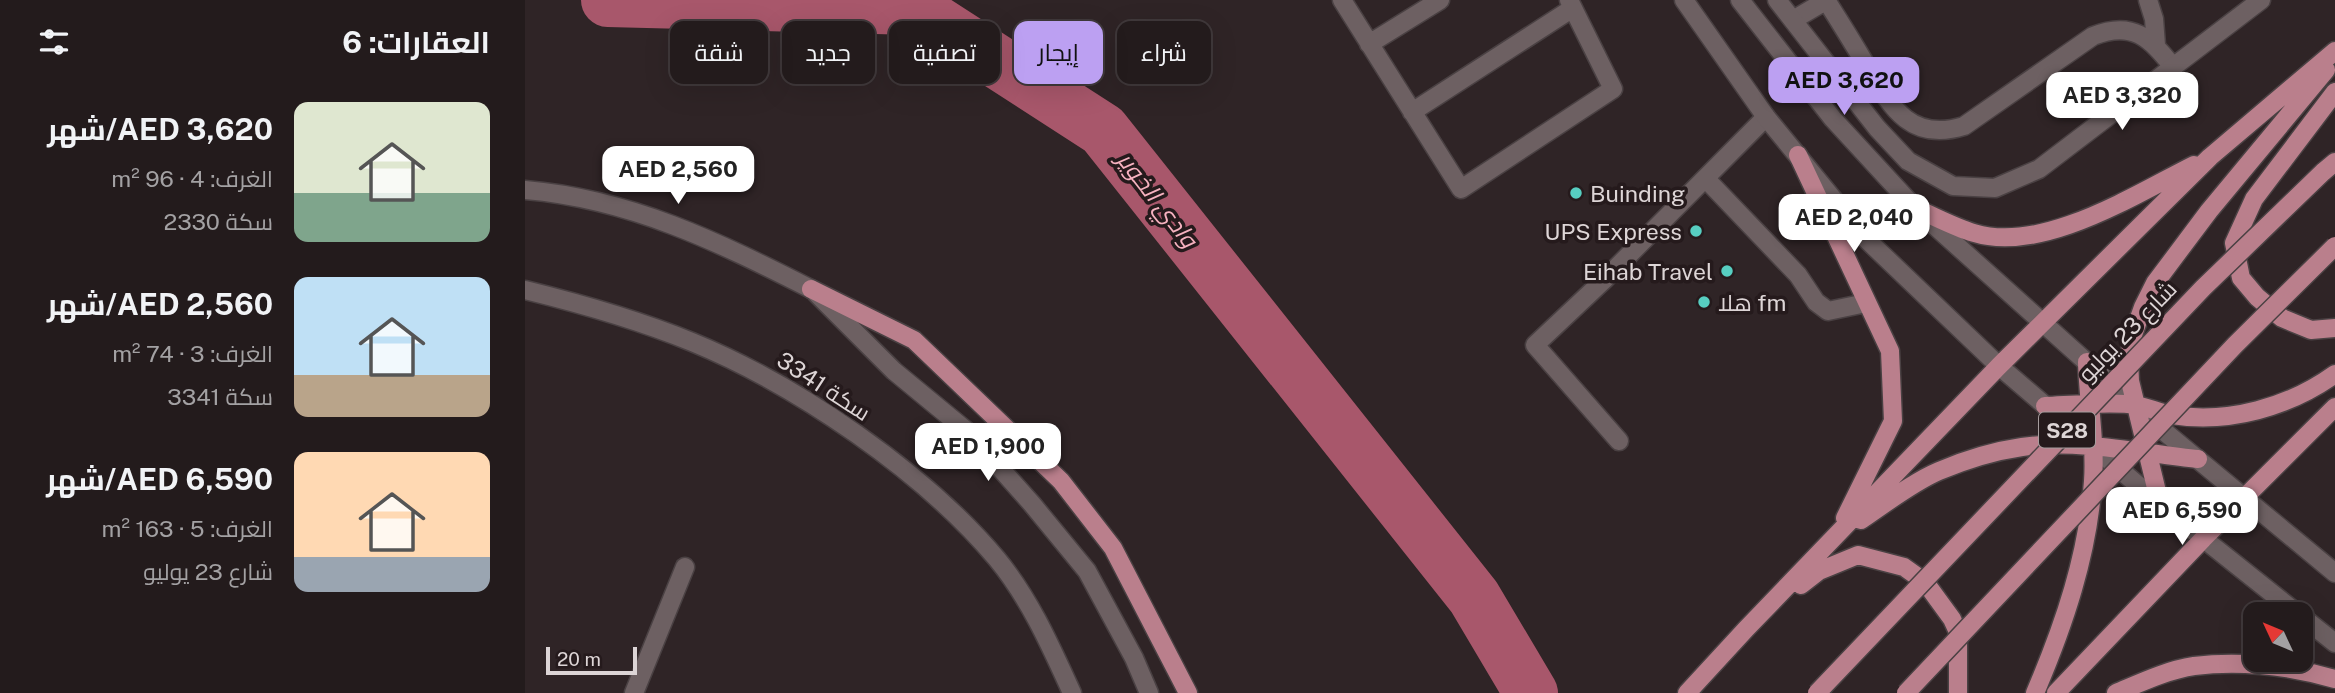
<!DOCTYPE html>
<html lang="ar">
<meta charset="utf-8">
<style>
:root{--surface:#231b1c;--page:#2b2425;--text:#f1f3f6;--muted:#a3a1a3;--line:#40393b;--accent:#bca0f2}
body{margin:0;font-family:"Public Sans",Cairo,sans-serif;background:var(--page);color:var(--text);direction:rtl;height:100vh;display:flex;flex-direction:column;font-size:26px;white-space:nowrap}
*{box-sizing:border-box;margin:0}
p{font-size:23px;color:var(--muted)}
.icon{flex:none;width:38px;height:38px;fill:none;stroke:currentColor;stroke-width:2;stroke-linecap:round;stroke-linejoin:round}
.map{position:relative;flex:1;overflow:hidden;direction:ltr}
.details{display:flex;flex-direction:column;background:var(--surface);width:525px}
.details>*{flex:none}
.banner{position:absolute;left:21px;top:21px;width:665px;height:63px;direction:rtl;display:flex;gap:14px}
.needle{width:46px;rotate:314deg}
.buttons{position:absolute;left:1718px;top:602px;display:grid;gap:14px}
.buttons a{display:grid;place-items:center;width:70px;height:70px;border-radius:14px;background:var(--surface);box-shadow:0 7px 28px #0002,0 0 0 2px var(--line);font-size:35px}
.scale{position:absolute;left:21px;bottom:18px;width:91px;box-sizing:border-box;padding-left:7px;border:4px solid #ddd5d6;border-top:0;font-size:19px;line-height:24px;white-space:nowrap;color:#ddd5d6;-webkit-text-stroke:5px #251a1c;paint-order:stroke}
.price{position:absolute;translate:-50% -60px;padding:0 16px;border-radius:14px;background:#fff;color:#222;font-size:23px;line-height:46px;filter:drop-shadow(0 2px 4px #0008)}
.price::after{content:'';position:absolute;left:50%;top:42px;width:21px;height:16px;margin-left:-10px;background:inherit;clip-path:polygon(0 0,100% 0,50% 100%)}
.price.active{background:var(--accent);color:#111}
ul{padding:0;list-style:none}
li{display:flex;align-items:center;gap:21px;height:175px;padding:0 35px}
li span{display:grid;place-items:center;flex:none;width:196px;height:140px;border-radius:14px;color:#555}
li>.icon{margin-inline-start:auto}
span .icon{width:84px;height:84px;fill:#fffc;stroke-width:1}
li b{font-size:30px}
h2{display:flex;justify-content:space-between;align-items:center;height:84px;padding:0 35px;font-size:30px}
.pill{padding:0 24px;border-radius:14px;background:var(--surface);box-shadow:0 7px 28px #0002,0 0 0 2px var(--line);font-size:24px;line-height:63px}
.pill.active{background:var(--accent);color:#111}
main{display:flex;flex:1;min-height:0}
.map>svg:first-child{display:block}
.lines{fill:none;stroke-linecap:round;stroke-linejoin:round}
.river{stroke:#a8576b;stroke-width:54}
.service-casing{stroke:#4a4143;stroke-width:21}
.minor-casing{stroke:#4a4143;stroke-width:21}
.tertiary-casing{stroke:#4a4143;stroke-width:21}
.secondary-casing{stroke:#4a4143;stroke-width:21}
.primary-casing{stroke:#4a4143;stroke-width:21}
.service{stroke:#6d6062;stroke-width:18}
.minor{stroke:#6d6062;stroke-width:18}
.tertiary{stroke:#6d6062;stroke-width:18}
.secondary{stroke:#6d6062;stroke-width:18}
.primary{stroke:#ba7f8c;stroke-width:18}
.primary-bridge-casing{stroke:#4a4143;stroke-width:21;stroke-linecap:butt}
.primary-bridge{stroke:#ba7f8c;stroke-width:18}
.poi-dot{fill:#57cec1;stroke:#251a1c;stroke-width:2.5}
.labels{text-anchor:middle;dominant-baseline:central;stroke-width:7;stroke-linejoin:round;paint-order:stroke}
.shield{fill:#251a1c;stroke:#a69d9e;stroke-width:2}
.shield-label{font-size:21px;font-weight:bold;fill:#ddd5d6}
.poi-label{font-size:23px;fill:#ddd5d6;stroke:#251a1c;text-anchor:start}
.street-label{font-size:23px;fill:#ddd5d6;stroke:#251a1c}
.water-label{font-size:24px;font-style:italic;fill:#f7b2c0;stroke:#251a1c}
</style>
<main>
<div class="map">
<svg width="1810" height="693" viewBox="0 0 1810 693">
<rect width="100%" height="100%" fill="#2f2426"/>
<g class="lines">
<path class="river" d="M 83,0 L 389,8 L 578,130 L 949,597 L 1006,693"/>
<defs>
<path id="service" d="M 817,0 L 936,189 L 1088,89 L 1044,0
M 1301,0 C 1315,22 1328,43 1341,65 C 1365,105 1384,143 1439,126 L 1568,36 C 1608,20 1625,38 1649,68
M 1623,0 L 1629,19 L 1631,45
M 1268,20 L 1302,0
M 844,44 L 915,0
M 887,112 L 1048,8
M 1181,179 L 1273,275 L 1291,302 L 1303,311 L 1341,303
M 1094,441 L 1010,345 L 1080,279 L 1241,117
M 109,693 L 160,567"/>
<path id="minor" d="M 1252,0 L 1352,128 L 1383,161 L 1428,186 L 1470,188 L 1514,169 L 1736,0
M 0,290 C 57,304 113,320 167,342 C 272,385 399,472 472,559 C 505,599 526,647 547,693"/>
<path id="tertiary" d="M 1159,0 L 1241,117 L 1340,238 L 1474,366 L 1635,504 L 1773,614
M 1215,0 L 1308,119 L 1390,208 L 1635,428 L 1810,573
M 0,190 C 106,199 193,242 286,289
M 1776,616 L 1810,643"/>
<path id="secondary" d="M 291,293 L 369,371 L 443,432 L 507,504 L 562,571 L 609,658 L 624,693"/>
<path id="primary" d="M 1810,92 L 1729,199 L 1709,243 L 1716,278 L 1732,297 L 1757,318 L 1786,330 L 1810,328
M 1273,155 L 1365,351 L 1368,421 L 1320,518
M 1798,172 L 1810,162
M 1390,208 C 1409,216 1429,227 1449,233 C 1517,254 1609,195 1669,165
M 286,289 L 389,340 L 536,481 L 588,548 L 663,693
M 1520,406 C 1545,405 1588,401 1611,405 C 1623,407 1635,413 1647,415 C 1704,424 1764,407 1810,374
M 1635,504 L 1605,381 L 1604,358 L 1608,335 L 1618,307 L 1630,283 L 1684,211 L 1801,70
M 1336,520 C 1360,504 1388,482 1414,471 C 1440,460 1469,451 1497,447 C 1554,439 1616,453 1673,459
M 1276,585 L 1294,571 L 1333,555 L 1379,567 L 1400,582 L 1427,619 L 1433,632 L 1433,693
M 1162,693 L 1221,629 L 1474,366 L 1685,157 L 1810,51
M 1510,693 C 1539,625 1563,555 1568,481 C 1571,442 1563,401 1562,362
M 1531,693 L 1678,539 L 1810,407
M 1591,693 C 1615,683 1642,670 1669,666 C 1717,660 1764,666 1810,679"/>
</defs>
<use href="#service" class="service-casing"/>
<use href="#minor" class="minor-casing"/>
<use href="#tertiary" class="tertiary-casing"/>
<use href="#secondary" class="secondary-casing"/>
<use href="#primary" class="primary-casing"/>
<use href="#service" class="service"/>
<use href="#minor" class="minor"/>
<use href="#tertiary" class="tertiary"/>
<use href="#secondary" class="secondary"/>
<use href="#primary" class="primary"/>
<defs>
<path id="primary-bridge" d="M 1292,693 L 1678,288 L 1798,172
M 1381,693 L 1710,345 L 1810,246"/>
</defs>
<use href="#primary-bridge" class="primary-bridge-casing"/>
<use href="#primary-bridge" class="primary-bridge"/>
</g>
<g class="poi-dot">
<circle cx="1051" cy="193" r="7"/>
<circle cx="1171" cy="231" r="7"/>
<circle cx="1202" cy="271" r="7"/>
<circle cx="1179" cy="302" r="7"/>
</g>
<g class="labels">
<rect class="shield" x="1514" y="412.5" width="56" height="35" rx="5"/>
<g class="shield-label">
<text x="1542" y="430">S28</text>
</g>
<g class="poi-label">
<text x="1065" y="193">Buinding</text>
<text x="1157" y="231" text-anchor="end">UPS Express</text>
<text x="1188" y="271" text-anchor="end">Eihab Travel</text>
<text x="1193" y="302">هلا fm</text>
</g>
<g class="street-label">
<text transform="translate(1602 331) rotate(-46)">شارع 23 يوليو</text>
<text transform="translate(299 386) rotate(33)">سكة 3341</text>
</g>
<g class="water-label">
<text transform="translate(633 199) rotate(52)">وادي الخوير</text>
</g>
</g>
</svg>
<div class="buttons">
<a><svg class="needle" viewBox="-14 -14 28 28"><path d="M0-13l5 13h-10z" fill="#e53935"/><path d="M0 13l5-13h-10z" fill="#a3a1a3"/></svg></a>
</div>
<div class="scale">20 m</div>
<b class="price active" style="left:1319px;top:117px">AED 3,620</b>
<b class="price" style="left:1597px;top:132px">AED 3,320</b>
<b class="price" style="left:153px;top:206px">AED 2,560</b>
<b class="price" style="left:1329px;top:254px">AED 2,040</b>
<b class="price" style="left:463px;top:483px">AED 1,900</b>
<b class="price" style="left:1657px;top:547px">AED 6,590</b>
<div class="banner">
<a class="pill">شراء</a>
<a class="pill active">إيجار</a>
<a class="pill">تصفية</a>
<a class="pill">جديد</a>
<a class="pill">شقة</a>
</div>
</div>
<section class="details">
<h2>العقارات: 6<svg class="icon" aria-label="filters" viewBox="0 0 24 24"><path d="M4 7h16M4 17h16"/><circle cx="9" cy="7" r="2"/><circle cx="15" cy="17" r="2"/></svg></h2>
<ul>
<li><span style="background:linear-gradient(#dfe7d0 65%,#7fa58c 0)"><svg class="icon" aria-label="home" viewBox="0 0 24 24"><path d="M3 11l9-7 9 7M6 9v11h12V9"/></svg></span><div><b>AED 3,620/شهر</b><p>الغرف: 4 · 96 m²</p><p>سكة 2330</p></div></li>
<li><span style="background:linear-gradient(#bfe0f5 70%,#b9a48a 0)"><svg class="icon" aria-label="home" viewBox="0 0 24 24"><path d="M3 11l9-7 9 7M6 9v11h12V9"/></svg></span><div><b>AED 2,560/شهر</b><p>الغرف: 3 · 74 m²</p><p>سكة 3341</p></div></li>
<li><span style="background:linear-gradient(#ffd9b3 75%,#9aa5b1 0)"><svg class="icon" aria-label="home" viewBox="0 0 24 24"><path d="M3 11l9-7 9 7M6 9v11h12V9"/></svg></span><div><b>AED 6,590/شهر</b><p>الغرف: 5 · 163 m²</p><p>شارع 23 يوليو</p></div></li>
</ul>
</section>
</main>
